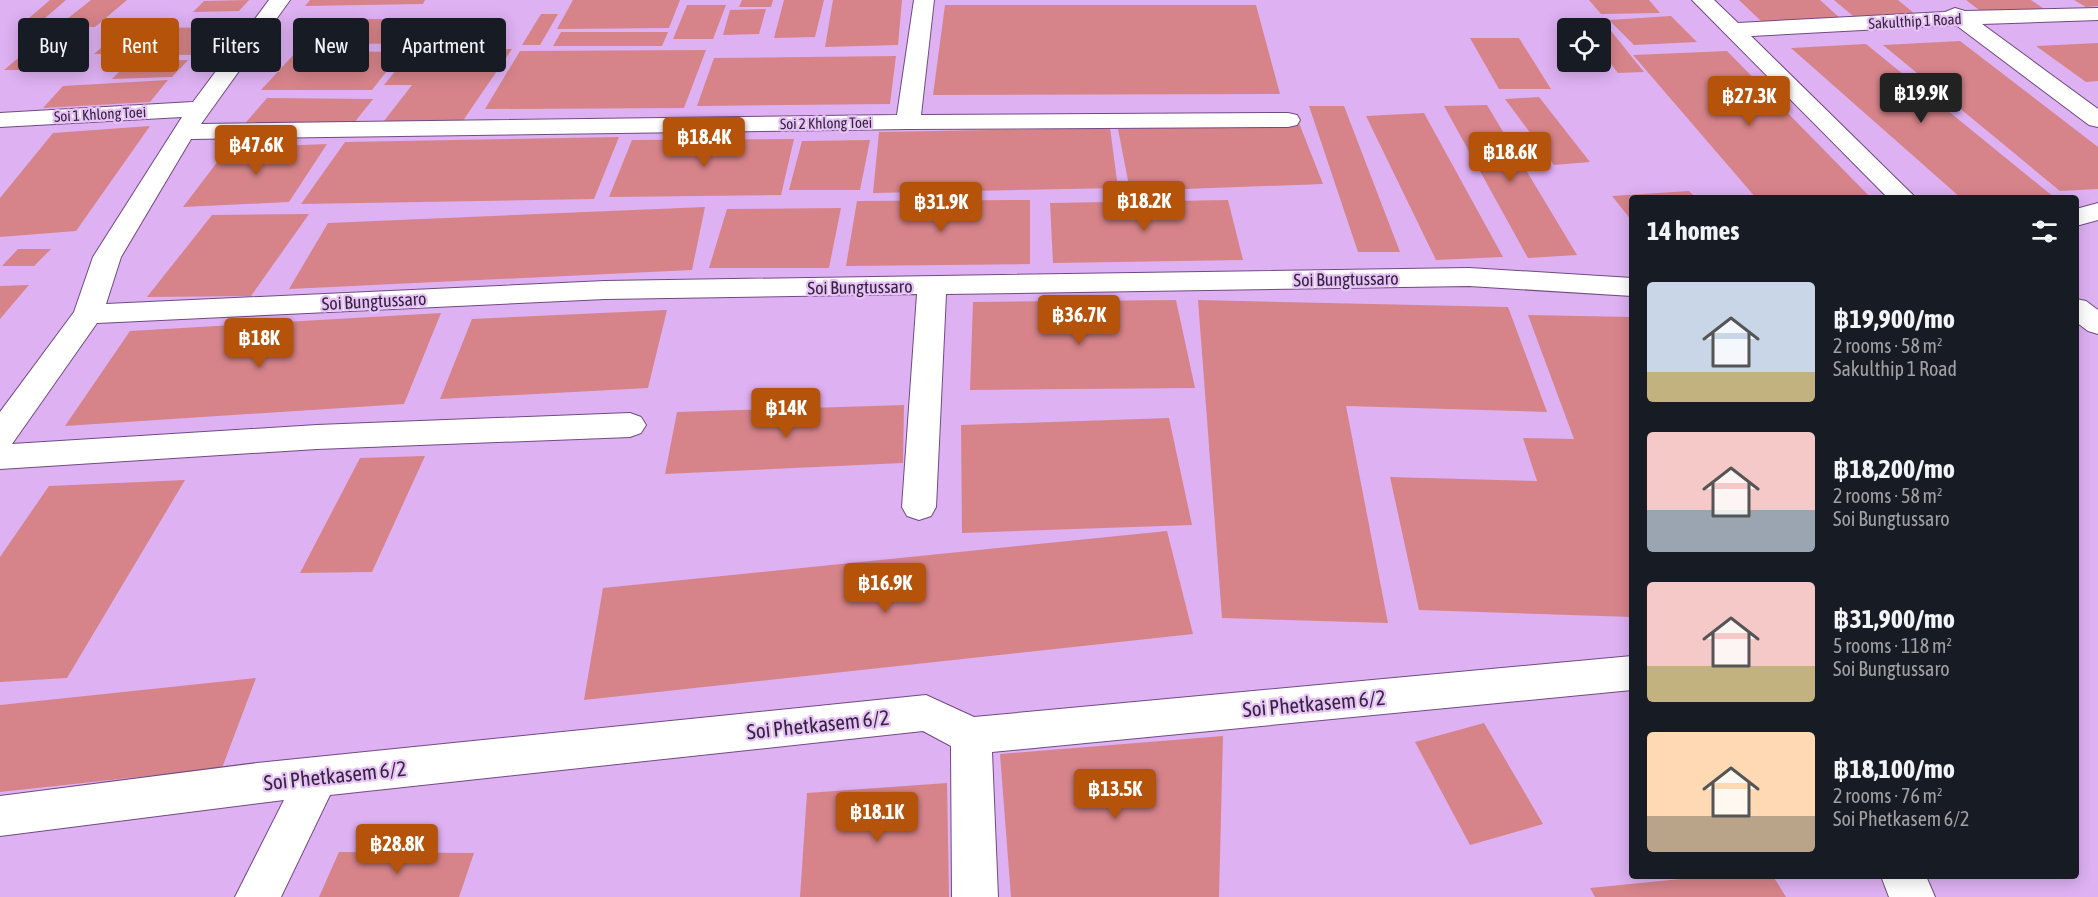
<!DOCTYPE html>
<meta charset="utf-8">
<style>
:root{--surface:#171b24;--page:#20242c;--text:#f1f3f6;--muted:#9ea1a6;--accent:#b45309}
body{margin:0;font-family:"Asap Condensed",sans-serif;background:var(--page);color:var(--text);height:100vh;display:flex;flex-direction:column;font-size:22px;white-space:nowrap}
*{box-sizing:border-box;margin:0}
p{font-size:20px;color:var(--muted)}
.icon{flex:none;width:33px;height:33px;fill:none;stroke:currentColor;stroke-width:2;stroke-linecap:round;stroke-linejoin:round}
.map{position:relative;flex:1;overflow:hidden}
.side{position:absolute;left:1629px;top:195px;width:450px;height:684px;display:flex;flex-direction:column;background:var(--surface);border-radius:6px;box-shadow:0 3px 15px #0003}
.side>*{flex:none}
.guide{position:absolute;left:18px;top:18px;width:570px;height:54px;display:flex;gap:12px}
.fabs{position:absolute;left:1557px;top:18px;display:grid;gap:12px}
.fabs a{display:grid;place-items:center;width:54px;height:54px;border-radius:6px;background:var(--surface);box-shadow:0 3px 15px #0003;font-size:30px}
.price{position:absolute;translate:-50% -51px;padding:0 14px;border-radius:6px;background:var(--accent);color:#fff;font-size:20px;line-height:39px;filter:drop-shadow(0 2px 3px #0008)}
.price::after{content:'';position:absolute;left:50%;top:36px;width:18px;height:14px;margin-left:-9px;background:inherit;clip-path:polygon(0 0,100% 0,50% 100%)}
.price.selected{background:#222;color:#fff}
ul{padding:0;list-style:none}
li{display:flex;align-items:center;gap:18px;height:150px;padding:0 18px}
li span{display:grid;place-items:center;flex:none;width:168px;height:120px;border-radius:6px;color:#555}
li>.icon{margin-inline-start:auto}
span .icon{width:72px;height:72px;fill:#fffc;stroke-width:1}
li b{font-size:26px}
h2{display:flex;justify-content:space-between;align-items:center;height:72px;padding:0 18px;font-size:26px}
.pill{padding:0 21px;border-radius:6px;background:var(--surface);box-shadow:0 3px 15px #0003;font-size:21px;line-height:54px}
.pill.selected{background:var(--accent);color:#fff}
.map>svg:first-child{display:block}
.building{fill:#d6848a}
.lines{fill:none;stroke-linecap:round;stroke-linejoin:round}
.minor-casing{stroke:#724a83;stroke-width:2}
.minor{fill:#fff;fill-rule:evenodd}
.labels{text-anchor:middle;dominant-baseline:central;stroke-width:4.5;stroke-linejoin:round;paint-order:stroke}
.far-street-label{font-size:15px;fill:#35243d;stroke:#e7c2f7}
.street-label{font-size:18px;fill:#35243d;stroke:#e7c2f7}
.near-street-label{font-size:21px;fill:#35243d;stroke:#e7c2f7}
</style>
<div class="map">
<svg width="2098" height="897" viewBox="0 0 2098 897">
<rect width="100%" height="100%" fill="#deb1f2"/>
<path class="building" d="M 50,0 L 66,0 L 37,25 L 21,25 Z
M 91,0 L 127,0 L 95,27 L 57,27 Z
M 249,0 L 239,11 L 193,12 L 204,1 Z
M 310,0 L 425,0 L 423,4 L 305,6 Z
M 573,0 L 680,0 L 669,28 L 557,29 Z
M 742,0 L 773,0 L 771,7 L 739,7 Z
M 784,0 L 824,0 L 815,37 L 774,38 Z
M 833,0 L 902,0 L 898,45 L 825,47 Z
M 1589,0 L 1649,0 L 1660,13 L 1601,14 Z
M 1739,0 L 1820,0 L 1842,20 L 1762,22 Z
M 1834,0 L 1898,0 L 1915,14 L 1853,16 Z
M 1966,0 L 2031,0 L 2046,10 L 1983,13 Z
M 2074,0 L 2098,0 L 2098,6 L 2086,7 Z
M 687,5 L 726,5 L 713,39 L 673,39 Z
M 945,5 L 1256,5 L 1280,94 L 933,95 Z
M 766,9 L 759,34 L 723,35 L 730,10 Z
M 541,14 L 558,14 L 540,45 L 522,45 Z
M 1671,16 L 1697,42 L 1634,45 L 1609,20 Z
M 325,18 L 423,20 L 403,44 L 301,43 Z
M 1607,26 L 1644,72 L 1618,73 L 1600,50 L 1600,28 L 1587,28 L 1587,27 Z
M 126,27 L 224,28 L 196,55 L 94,54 Z
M 561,32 L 668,32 L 662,46 L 553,46 Z
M 1470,38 L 1519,38 L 1551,89 L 1499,89 Z
M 41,39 L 86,39 L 51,70 L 4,70 Z
M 1960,41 L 2098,147 L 2098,189 L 2060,191 L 1883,45 Z
M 2098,43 L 2098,81 L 2086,82 L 2036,46 Z
M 1866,44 L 2055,198 L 1961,198 L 1791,48 Z
M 414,48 L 512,49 L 462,122 L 384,121 L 412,85 L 384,85 Z
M 706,50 L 684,108 L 485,109 L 520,51 Z
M 297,51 L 402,52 L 372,90 L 261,90 Z
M 1727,51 L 1871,198 L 1756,198 L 1633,55 Z
M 896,56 L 890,104 L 697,106 L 714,58 Z
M 188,60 L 172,77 L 112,79 L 130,61 Z
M 168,80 L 150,102 L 43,108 L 63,86 Z
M 1539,97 L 1590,162 L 1554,165 L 1505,99 Z
M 267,98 L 373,99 L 350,128 L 241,128 Z
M 1487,105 L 1577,255 L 1528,258 L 1444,106 Z
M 1309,106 L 1344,106 L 1400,252 L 1358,252 Z
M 1424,113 L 1503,257 L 1436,260 L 1366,116 Z
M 1299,123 L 1323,184 L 1130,191 L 1118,129 Z
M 150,126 L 76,231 L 0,237 L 0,198 L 53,133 Z
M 1110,128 L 1118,188 L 873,193 L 879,132 Z
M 619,137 L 594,199 L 301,204 L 345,142 Z
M 794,139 L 781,195 L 609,197 L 632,140 Z
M 870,140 L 860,190 L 789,190 L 802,141 Z
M 327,144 L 289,202 L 183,207 L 228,148 Z
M 1689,191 L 1696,198 L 1632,198 L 1632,221 L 1612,196 Z
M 1030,200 L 1030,264 L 846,266 L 857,201 Z
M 1228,200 L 1243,260 L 1053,263 L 1050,203 Z
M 705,207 L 692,270 L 289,289 L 328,223 Z
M 841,208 L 829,268 L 709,268 L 727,209 Z
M 309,214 L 251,296 L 147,297 L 212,215 Z
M 18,249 L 51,249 L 34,266 L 2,266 Z
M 29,285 L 0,319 L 0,286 Z
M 1176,300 L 1195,388 L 970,390 L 973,302 Z
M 1198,300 L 1508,307 L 1547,412 L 1346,406 L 1388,623 L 1222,618 Z
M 667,310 L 648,388 L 440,399 L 472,319 Z
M 441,313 L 404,404 L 65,426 L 130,331 Z
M 1528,315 L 1632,317 L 1632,617 L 1419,610 L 1390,477 L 1537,481 L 1523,438 L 1574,439 Z
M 904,405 L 903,463 L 665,474 L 677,412 Z
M 1169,418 L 1192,525 L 962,533 L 961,425 Z
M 425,456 L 372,572 L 300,573 L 360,458 Z
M 185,480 L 67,678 L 0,682 L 0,557 L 49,486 Z
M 1167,531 L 1193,634 L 584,700 L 603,588 Z
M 256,678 L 222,768 L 0,792 L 0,705 Z
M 1484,723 L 1543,824 L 1470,845 L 1415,742 Z
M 1223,736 L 1219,897 L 1011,897 L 1000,754 Z
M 947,783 L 949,897 L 800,897 L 807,793 Z
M 339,852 L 474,853 L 459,897 L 319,897 Z
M 1711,876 L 1773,876 L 1786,897 L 1595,897 L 1590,888 Z"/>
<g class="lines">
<defs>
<path id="minor" d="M 269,0 L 290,0 L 201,124 L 897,115 L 914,0 L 934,0 L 921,115 L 1288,113 L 1297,115 L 1300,120 L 1297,125 L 1288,127 L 908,129 L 191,139 L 121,257 L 106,304 L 605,281 L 1469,268 L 1632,278 L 1632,296 L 1469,286 L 946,294 L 936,507 L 931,516 L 919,520 L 907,516 L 902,507 L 917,294 L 605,299 L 97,323 L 12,444 L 317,425 L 630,413 L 641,417 L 646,425 L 641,433 L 630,437 L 317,449 L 0,469 L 0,412 L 74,312 L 93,257 L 182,117 L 0,127 L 0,113 L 193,102 Z
M 1692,0 L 1714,0 L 1738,23 L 1945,12 L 1955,8 L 1965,11 L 2098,8 L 2098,20 L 1982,24 L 2098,109 L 2098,127 L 2089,125 L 1956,25 L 1751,36 L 1916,198 L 1888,198 Z
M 2098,203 L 2098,220 L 2076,226 L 2076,209 Z
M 2076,299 L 2086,301 L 2098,310 L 2098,334 L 2088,331 L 2076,322 Z
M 1632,656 L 1632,690 L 992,752 L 998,897 L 952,897 L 951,746 L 923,731 L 330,795 L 281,897 L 235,897 L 284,800 L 0,836 L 0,796 L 257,763 L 926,695 L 974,717 Z
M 1881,876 L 1926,876 L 1935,897 L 1889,897 Z"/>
</defs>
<use href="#minor" class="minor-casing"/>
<use href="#minor" class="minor"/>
</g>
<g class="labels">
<g class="far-street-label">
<text transform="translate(1915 21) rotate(-3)">Sakulthip 1 Road</text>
<text transform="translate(100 114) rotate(-3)">Soi 1 Khlong Toei</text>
<text transform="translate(826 123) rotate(-1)">Soi 2 Khlong Toei</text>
</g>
<g class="street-label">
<text transform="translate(1346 279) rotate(-1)">Soi Bungtussaro</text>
<text transform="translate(860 287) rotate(-1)">Soi Bungtussaro</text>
<text transform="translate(374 301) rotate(-3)">Soi Bungtussaro</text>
</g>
<g class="near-street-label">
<text transform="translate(1314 703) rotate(-5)">Soi Phetkasem 6/2</text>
<text transform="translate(818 724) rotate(-6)">Soi Phetkasem 6/2</text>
<text transform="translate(335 775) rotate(-6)">Soi Phetkasem 6/2</text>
</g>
</g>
</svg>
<div class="fabs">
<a><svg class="icon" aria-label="locate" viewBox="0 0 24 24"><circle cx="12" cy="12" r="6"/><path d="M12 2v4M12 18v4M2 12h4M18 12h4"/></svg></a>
</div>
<b class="price selected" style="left:1921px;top:124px">฿19.9K</b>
<b class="price" style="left:1749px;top:127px">฿27.3K</b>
<b class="price" style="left:704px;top:168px">฿18.4K</b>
<b class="price" style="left:256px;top:176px">฿47.6K</b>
<b class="price" style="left:1510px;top:183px">฿18.6K</b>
<b class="price" style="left:1144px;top:232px">฿18.2K</b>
<b class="price" style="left:941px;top:233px">฿31.9K</b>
<b class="price" style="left:1079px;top:346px">฿36.7K</b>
<b class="price" style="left:259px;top:369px">฿18K</b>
<b class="price" style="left:786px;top:439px">฿14K</b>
<b class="price" style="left:885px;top:614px">฿16.9K</b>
<b class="price" style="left:1115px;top:820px">฿13.5K</b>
<b class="price" style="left:877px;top:843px">฿18.1K</b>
<b class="price" style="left:397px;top:875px">฿28.8K</b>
<div class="guide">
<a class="pill">Buy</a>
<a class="pill selected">Rent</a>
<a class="pill">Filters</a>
<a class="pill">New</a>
<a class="pill">Apartment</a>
</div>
<section class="side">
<h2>14 homes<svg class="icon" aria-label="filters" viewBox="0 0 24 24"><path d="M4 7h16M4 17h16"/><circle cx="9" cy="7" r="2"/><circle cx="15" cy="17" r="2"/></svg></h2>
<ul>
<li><span style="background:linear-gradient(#c9d6e8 75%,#c2b280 0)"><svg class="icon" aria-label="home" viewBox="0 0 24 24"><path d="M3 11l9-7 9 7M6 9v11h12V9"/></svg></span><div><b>฿19,900/mo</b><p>2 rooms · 58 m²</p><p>Sakulthip 1 Road</p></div></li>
<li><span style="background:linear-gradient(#f6c9c9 65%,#9aa5b1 0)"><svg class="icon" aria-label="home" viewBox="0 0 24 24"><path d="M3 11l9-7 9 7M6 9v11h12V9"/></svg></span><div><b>฿18,200/mo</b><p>2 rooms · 58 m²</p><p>Soi Bungtussaro</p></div></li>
<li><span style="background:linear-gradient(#f6c9c9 70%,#c2b280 0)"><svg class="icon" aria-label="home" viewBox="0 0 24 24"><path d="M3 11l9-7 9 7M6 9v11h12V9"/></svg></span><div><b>฿31,900/mo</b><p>5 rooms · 118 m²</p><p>Soi Bungtussaro</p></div></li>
<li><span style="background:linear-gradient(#ffd9b3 70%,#b9a48a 0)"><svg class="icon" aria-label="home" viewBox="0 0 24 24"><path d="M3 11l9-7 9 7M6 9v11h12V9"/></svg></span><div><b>฿18,100/mo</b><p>2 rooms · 76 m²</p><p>Soi Phetkasem 6/2</p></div></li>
</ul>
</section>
</div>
